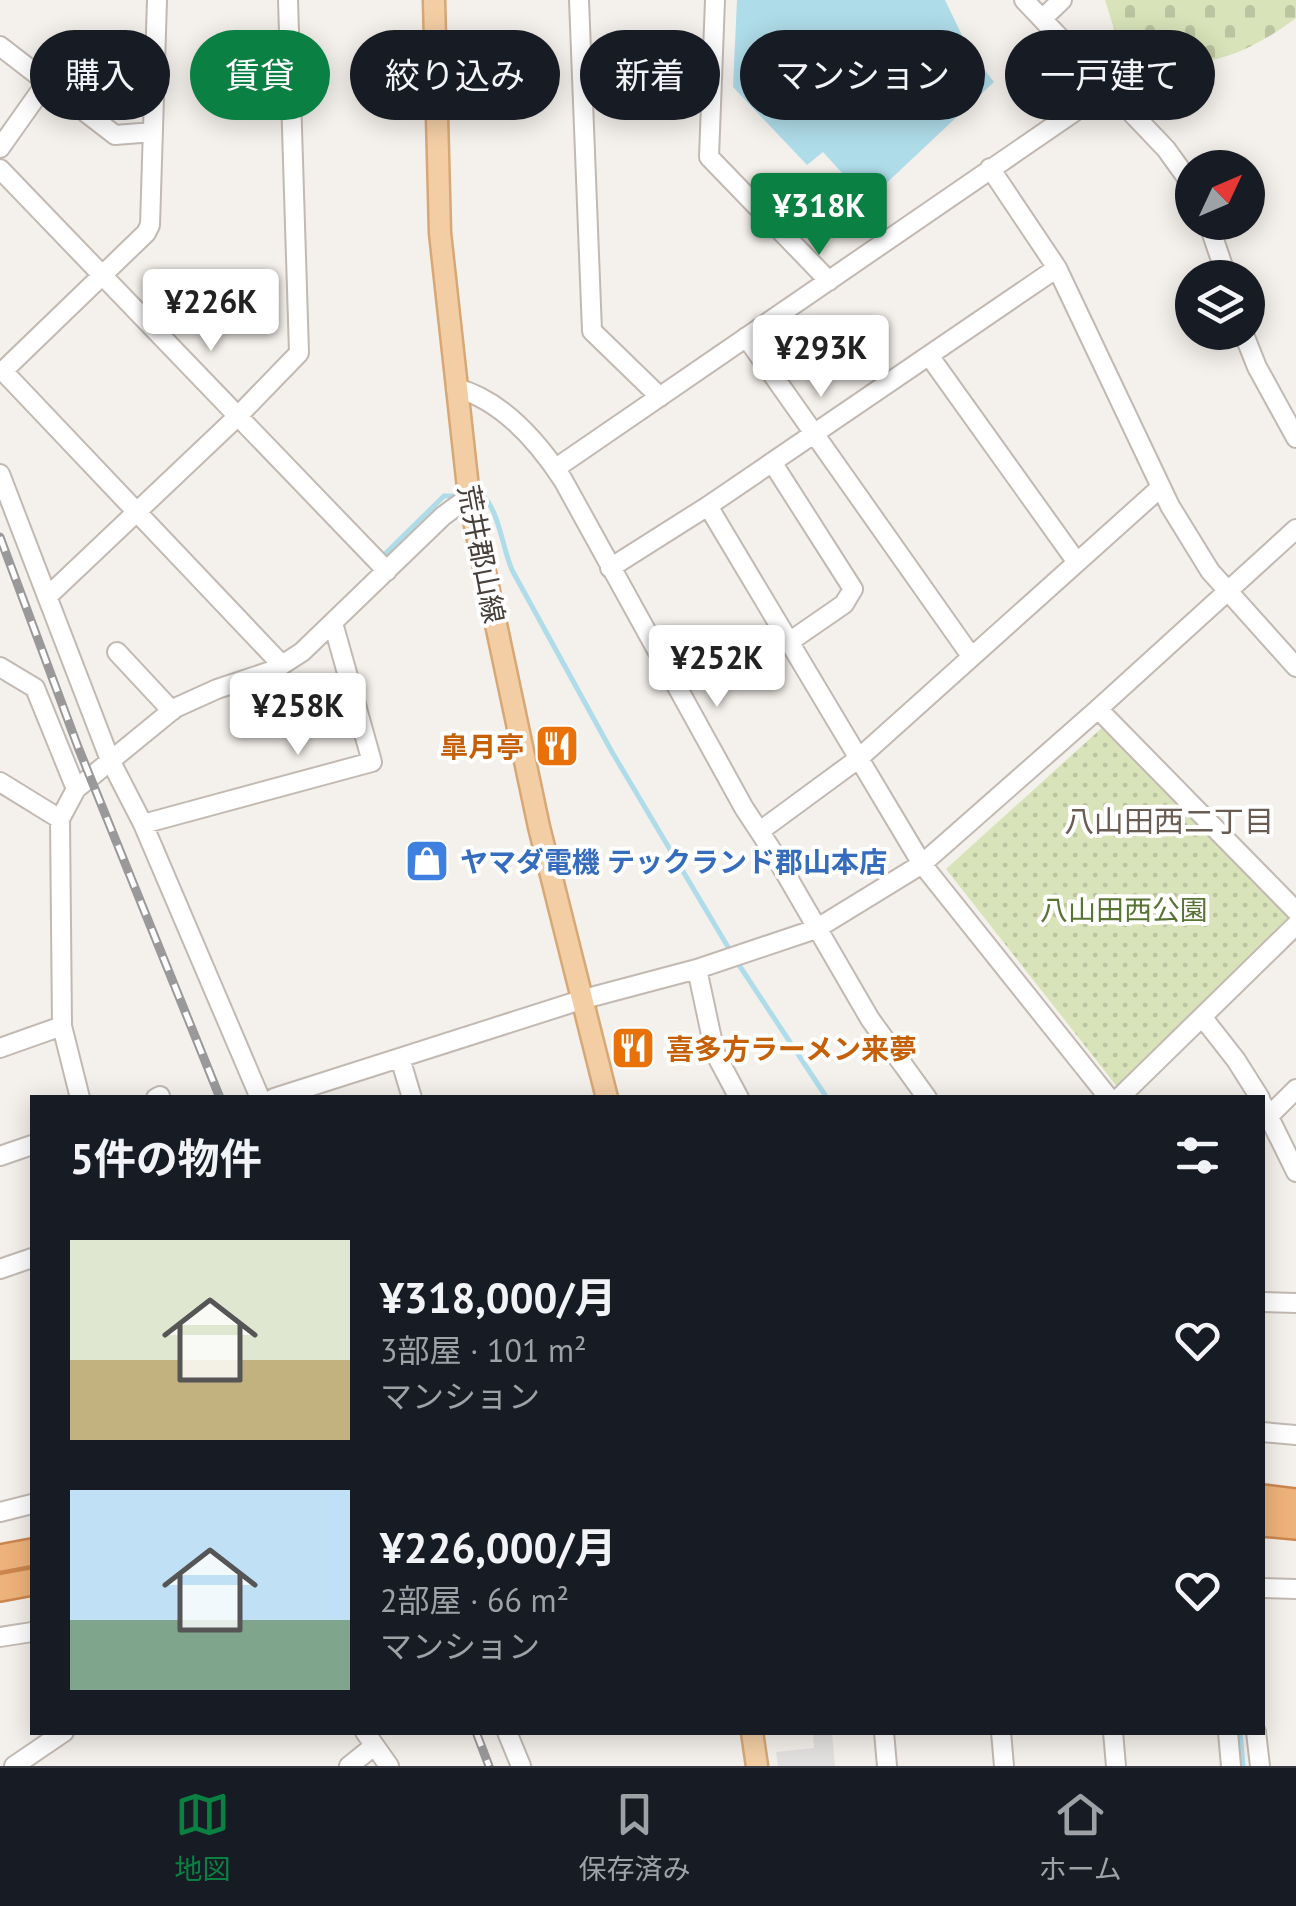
<!DOCTYPE html>
<html lang="ja">
<meta charset="utf-8">
<style>
:root{--surface:#171b24;--page:#20242c;--text:#f1f3f6;--muted:#9ea1a6;--line:#363941;--accent:#0b8043}
body{margin:0;font-family:"PT Sans","Noto Sans JP",sans-serif;background:var(--page);color:var(--text);height:100vh;display:flex;flex-direction:column;font-size:38px;white-space:nowrap}
*{box-sizing:border-box;margin:0}
p{font-size:32px;color:var(--muted)}
.icon{flex:none;width:55px;height:55px;fill:none;stroke:currentColor;stroke-width:2;stroke-linecap:round;stroke-linejoin:round}
.map{position:relative;flex:1;overflow:hidden}
.panel{position:absolute;left:30px;top:1095px;width:1235px;height:640px;display:flex;flex-direction:column;background:var(--surface);border-radius:0px;box-shadow:0 5px 25px #0003}
.panel>*{flex:none}
.banner{position:absolute;left:30px;top:30px;width:1238px;height:90px;display:flex;gap:20px}
.needle{width:65px;rotate:46deg}
.controls{position:absolute;left:1175px;top:150px;display:grid;gap:20px}
.controls a{display:grid;place-items:center;width:90px;height:90px;border-radius:50%;background:var(--surface);box-shadow:0 5px 25px #0003;font-size:50px}
.price{position:absolute;translate:-50% -85px;padding:0 22px;border-radius:10px;background:#fff;color:#222;font-size:32px;line-height:65px;filter:drop-shadow(0 2px 5px #0008)}
.price::after{content:'';position:absolute;left:50%;top:60px;width:30px;height:22px;margin-left:-15px;background:inherit;clip-path:polygon(0 0,100% 0,50% 100%)}
.price.current{background:var(--accent);color:#fff}
ul{padding:0;list-style:none}
li{display:flex;align-items:center;gap:30px;height:250px;padding:0 40px}
li span{display:grid;place-items:center;flex:none;width:280px;height:200px;border-radius:0px;color:#555}
li>.icon{margin-inline-start:auto}
span .icon{width:120px;height:120px;fill:#fffc;stroke-width:1}
li b{font-size:42px}
h2{display:flex;justify-content:space-between;align-items:center;height:120px;padding:0 40px;font-size:42px}
.tag{padding:0 35px;border-radius:45px;background:var(--surface);box-shadow:0 5px 25px #0003;font-size:35px;line-height:90px}
.tag.current{background:var(--accent);color:#fff}
.dock{display:flex;justify-content:space-around;align-items:center;height:140px;border-top:2px solid var(--line);background:var(--surface);font-size:28px;color:var(--muted)}
.dock a{display:grid;justify-items:center;gap:5px}
.dock .current{color:var(--accent)}
.map>svg:first-child{display:block}
.cemetery{fill:url(#cemetery-stones)}
.park{fill:url(#park-dots)}
.parking{fill:#e3e1df}
.water{fill:#afdce9}
.lines{fill:none;stroke-linecap:round;stroke-linejoin:round}
.stream{stroke:#afdce9;stroke-width:5}
.minor-casing{stroke:#c2b9b2;stroke-width:22}
.major-casing{stroke:#d7a876;stroke-width:25}
.highway-casing{stroke:#cd864d;stroke-width:30}
.minor{stroke:#fff;stroke-width:18}
.major{stroke:#f3cea5;stroke-width:20}
.highway{stroke:#eeb37c;stroke-width:25}
.rail-casing{stroke:#999;stroke-width:9}
.rail{stroke:#fff;stroke-width:5;stroke-dasharray:15;stroke-linecap:butt}
.labels{text-anchor:middle;dominant-baseline:central;stroke-width:8;stroke-linejoin:round;paint-order:stroke}
.street-label{font-size:28px;fill:#47403a;stroke:#fff}
.food-label{font-size:28px;font-weight:bold;fill:#c56008;stroke:#fff;text-anchor:end}
.shop-label{font-size:28px;font-weight:bold;fill:#366cbe;stroke:#fff;text-anchor:start}
.park-label{font-size:28px;fill:#577433;stroke:#fff}
.neighbourhood-label{font-size:30px;fill:#695c52;stroke:#fff}
</style>
<div class="map">
<svg width="1296" height="1766" viewBox="0 0 1296 1766">
<defs>
<pattern id="cemetery-stones" width="16" height="16" patternUnits="userSpaceOnUse" patternTransform="scale(2.5)"><rect width="16" height="16" fill="#d8e3b9"/><path d="M2 7V4a2 2 0 0 1 4 0v3zM10 15v-3a2 2 0 0 1 4 0v3z" fill="#bbc4a0"/></pattern>
<pattern id="park-dots" width="8" height="8" patternUnits="userSpaceOnUse" patternTransform="scale(2.5)"><rect width="8" height="8" fill="#d8e3b9"/><path d="M2 2h.1M6 6h.1" fill="none" stroke="#bbc4a0" stroke-width="1.8" stroke-linecap="round"/></pattern>
</defs>
<rect width="100%" height="100%" fill="#f4f0eb"/>
<path class="cemetery" d="M 1105,0 L 1296,0 L 1296,18 C 1267,40 1231,60 1194,63 C 1175,64 1157,62 1138,66 L 1121,51 Z"/>
<path class="park" d="M 1104,726 L 1293,919 L 1119,1089 L 946,869 Z"/>
<path class="parking" d="M 813,1733 L 832,1733 L 835,1766 L 778,1766 L 776,1752 L 814,1748 Z"/>
<path class="water" d="M 737,0 L 945,0 L 969,50 L 994,82 L 878,191 L 854,186 L 823,152 L 807,165 L 733,87 Z"/>
<g class="lines">
<path class="stream" d="M 476,496 L 484,496 C 500,516 502,546 512,570 L 612,752 L 731,952
M 382,557 L 444,496 L 460,496
M 737,962 L 827,1098
M 1240,1732 L 1243,1766"/>
<defs>
<path id="minor" d="M 157,0 L 150,225 L 146,233 L 3,371 L 282,665
M 579,0 L 592,331 L 660,397
M 715,0 L 709,157 L 829,281
M 1024,0 L 1166,149 L 1192,185
M 1042,19 L 1062,0
M 0,46 L 115,135 L 153,132
M 0,148 L 46,83
M 990,168 L 1057,268 L 1170,506 L 1210,571 L 1296,667
M 0,169 L 387,571
M 1208,222 L 1227,278
M 1243,332 L 1257,367 L 1296,438
M 746,337 L 971,656
M 930,357 L 1076,561
M 456,388 C 502,400 538,442 563,480 L 744,808 L 773,852 L 870,1019 L 927,1098
M 772,462 L 853,589 L 844,604 L 789,642
M 556,468 L 1109,88
M 0,474 L 110,760 L 143,824 L 260,1098
M 708,506 L 922,864 L 1098,709 L 1296,529
M 610,568 L 708,506 L 1057,268
M 48,596 L 238,416 L 299,353 L 288,0
M 117,652 L 172,711
M 0,667 L 35,688 L 76,789
M 1098,709 L 1296,911
M 0,782 L 60,819 L 76,789 L 175,708 L 217,689 L 274,670 L 302,652 L 443,516 L 469,497
M 60,819 L 62,1026 L 80,1098
M 143,824 L 372,762 L 333,623
M 760,831 L 858,759 L 1160,488
M 697,969 L 715,1053 L 739,1098
M 1203,1018 L 1236,1060 L 1260,1098
M 0,1048 L 62,1026
M 400,1058 L 412,1098
M 156,1098 L 160,1096
M 274,1098 L 584,999 L 697,969 L 816,929 L 922,864 L 1109,1098
M 1119,1098 L 1296,925
M 1262,1103 L 1296,1172
M 1270,1115 L 1296,1089
M 0,1156 L 32,1145
M 0,1269 L 32,1258
M 1262,1302 L 1296,1303
M 1262,1432 L 1296,1435
M 0,1512 L 32,1504
M 1262,1588 L 1296,1589
M 0,1637 L 32,1632
M 365,1732 L 389,1766
M 507,1732 L 521,1766
M 884,1732 L 887,1766
M 1001,1732 L 1004,1766
M 1113,1732 L 1116,1766
M 1228,1732 L 1231,1766
M 1256,1732 L 1260,1766
M 14,1766 L 64,1732
M 349,1766 L 374,1746"/>
<path id="major" d="M 434,0 L 440,233 L 469,497 L 539,827 L 607,1098
M 752,1732 L 757,1766"/>
<path id="highway" d="M 1262,1498 L 1296,1502
M 1262,1523 L 1296,1526
M 0,1558 L 32,1552
M 0,1588 L 32,1582"/>
</defs>
<use href="#minor" class="minor-casing"/>
<use href="#major" class="major-casing"/>
<use href="#highway" class="highway-casing"/>
<use href="#minor" class="minor"/>
<use href="#major" class="major"/>
<use href="#highway" class="highway"/>
<defs>
<path id="rail" d="M 0,537 L 78,747 L 220,1098
M 476,1732 L 489,1766"/>
</defs>
<use href="#rail" class="rail-casing"/>
<use href="#rail" class="rail"/>
</g>
<defs>
<symbol id="restaurant-square" viewBox="-11 -11 22 22"><rect x="-9" y="-9" width="18" height="18" rx="4" fill="#e8710a" stroke="#fff"/><path d="M-5-6h1v4h1v-4h1v4h1v-4h1v5L-1.5 .5V6h-2V.5L-5-1ZM5-6V6H3V1.5H1.5Q1.5-4 5-6Z" fill="#fff"/></symbol>
<symbol id="shop-square" viewBox="-11 -11 22 22"><rect x="-9" y="-9" width="18" height="18" rx="4" fill="#3f7fe0" stroke="#fff"/><path d="M-5-2.5h2.3a2.7 3.5 0 0 1 5.4 0H5L5.5 6h-11ZM-1.5-2.5h3a1.5 2.3 0 0 0-3 0Z" fill="#fff"/></symbol>
</defs>
<g fill-rule="evenodd">
<use href="#restaurant-square" x="532" y="721" width="50" height="50"/>
<use href="#shop-square" x="402" y="836" width="50" height="50"/>
<use href="#restaurant-square" x="608" y="1023" width="50" height="50"/>
</g>
<g class="labels">
<g class="street-label">
<text transform="translate(482 554) rotate(79)">荒井郡山線</text>
</g>
<g class="food-label">
<text x="524" y="746">皐月亭</text>
<text x="666" y="1048" text-anchor="start">喜多方ラーメン来夢</text>
</g>
<g class="shop-label">
<text x="460" y="861">ヤマダ電機 テックランド郡山本店</text>
</g>
<g class="park-label">
<text x="1124" y="909">八山田西公園</text>
</g>
<g class="neighbourhood-label">
<text x="1169" y="820">八山田西二丁目</text>
</g>
</g>
</svg>
<div class="controls">
<a><svg class="needle" viewBox="-14 -14 28 28"><path d="M0-13l5 13h-10z" fill="#e53935"/><path d="M0 13l5-13h-10z" fill="#9ea1a6"/></svg></a>
<a><svg class="icon" aria-label="layers" viewBox="0 0 24 24"><path d="M12 4l9 5-9 5-9-5zM3 14l9 5 9-5"/></svg></a>
</div>
<b class="price current" style="left:819px;top:258px">¥318K</b>
<b class="price" style="left:211px;top:354px">¥226K</b>
<b class="price" style="left:821px;top:400px">¥293K</b>
<b class="price" style="left:717px;top:710px">¥252K</b>
<b class="price" style="left:298px;top:758px">¥258K</b>
<div class="banner">
<a class="tag">購入</a>
<a class="tag current">賃貸</a>
<a class="tag">絞り込み</a>
<a class="tag">新着</a>
<a class="tag">マンション</a>
<a class="tag">一戸建て</a>
</div>
<section class="panel">
<h2>5件の物件<svg class="icon" aria-label="filters" viewBox="0 0 24 24"><path d="M4 7h16M4 17h16"/><circle cx="9" cy="7" r="2"/><circle cx="15" cy="17" r="2"/></svg></h2>
<ul>
<li><span style="background:linear-gradient(#dfe7d0 60%,#c2b280 0)"><svg class="icon" aria-label="home" viewBox="0 0 24 24"><path d="M3 11l9-7 9 7M6 9v11h12V9"/></svg></span><div><b>¥318,000/月</b><p>3部屋 · 101 m²</p><p>マンション</p></div><svg class="icon" aria-label="heart" viewBox="0 0 24 24"><path d="M12 20l-8-8c-3-5 5-10 8-4 3-6 11-1 8 4z"/></svg></li>
<li><span style="background:linear-gradient(#bfe0f5 65%,#7fa58c 0)"><svg class="icon" aria-label="home" viewBox="0 0 24 24"><path d="M3 11l9-7 9 7M6 9v11h12V9"/></svg></span><div><b>¥226,000/月</b><p>2部屋 · 66 m²</p><p>マンション</p></div><svg class="icon" aria-label="heart" viewBox="0 0 24 24"><path d="M12 20l-8-8c-3-5 5-10 8-4 3-6 11-1 8 4z"/></svg></li>
</ul>
</section>
</div>
<nav class="dock">
<a class="current"><svg class="icon" aria-label="map" viewBox="0 0 24 24"><path d="M3 6l6-2 6 2 6-2v14l-6 2-6-2-6 2zM9 4v14M15 6v14"/></svg>地図</a>
<a><svg class="icon" aria-label="saved" viewBox="0 0 24 24"><path d="M7 4h10v16l-5-4-5 4z"/></svg>保存済み</a>
<a><svg class="icon" aria-label="home" viewBox="0 0 24 24"><path d="M3 11l9-7 9 7M6 9v11h12V9"/></svg>ホーム</a>
</nav>
